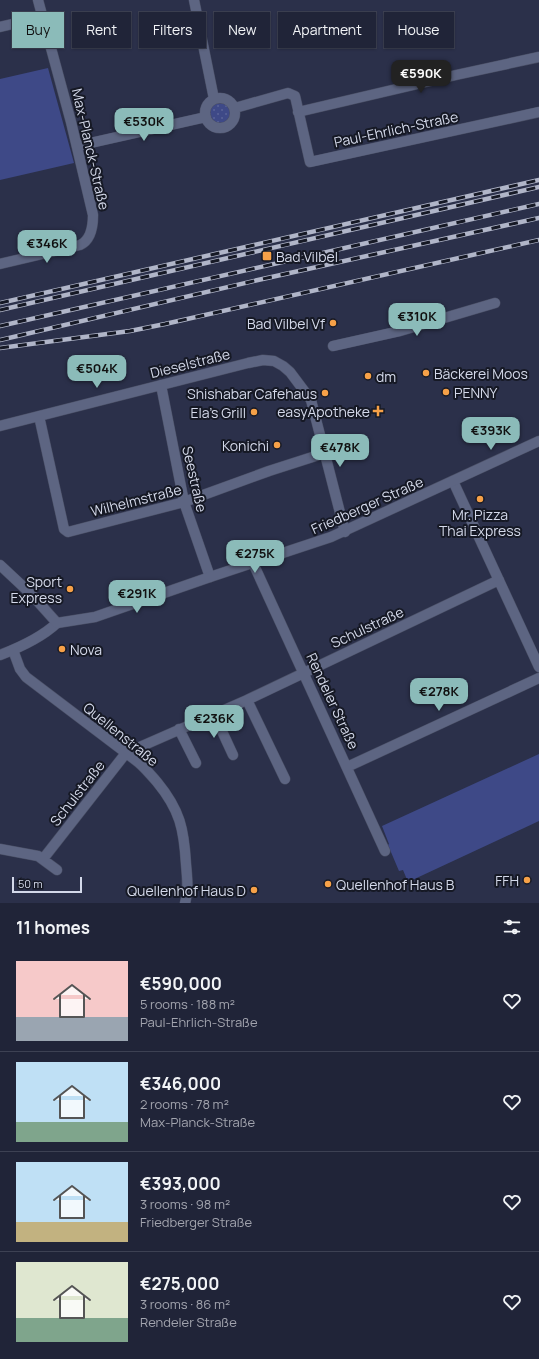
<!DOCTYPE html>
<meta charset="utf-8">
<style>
:root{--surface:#202438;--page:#2d3043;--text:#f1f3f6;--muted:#a2a4ae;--line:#3d4153;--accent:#8bbbb9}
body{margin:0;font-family:Manrope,sans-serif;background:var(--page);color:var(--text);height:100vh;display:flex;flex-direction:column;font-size:15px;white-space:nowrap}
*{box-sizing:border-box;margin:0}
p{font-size:13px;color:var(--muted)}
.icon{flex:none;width:22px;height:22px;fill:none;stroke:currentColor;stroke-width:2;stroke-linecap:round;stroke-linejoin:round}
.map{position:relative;height:903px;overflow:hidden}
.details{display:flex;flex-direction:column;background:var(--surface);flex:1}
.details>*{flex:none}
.guide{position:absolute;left:12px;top:12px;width:515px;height:36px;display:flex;gap:8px}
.scale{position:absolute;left:12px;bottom:10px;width:70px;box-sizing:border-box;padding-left:4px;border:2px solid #d4d9ea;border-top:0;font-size:11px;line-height:14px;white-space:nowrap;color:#d4d9ea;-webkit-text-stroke:3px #161925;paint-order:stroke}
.price{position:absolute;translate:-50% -34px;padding:0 9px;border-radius:8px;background:var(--accent);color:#111;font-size:13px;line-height:26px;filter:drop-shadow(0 1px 2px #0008)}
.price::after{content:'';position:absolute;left:50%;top:24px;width:12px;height:9px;margin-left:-6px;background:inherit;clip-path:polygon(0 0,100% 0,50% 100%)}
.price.active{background:#222;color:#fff}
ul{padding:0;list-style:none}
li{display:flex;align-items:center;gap:12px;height:100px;padding:0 16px}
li+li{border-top:1px solid var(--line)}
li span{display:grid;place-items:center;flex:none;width:112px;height:80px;border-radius:0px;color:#555}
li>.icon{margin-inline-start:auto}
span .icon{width:48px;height:48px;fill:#fffc;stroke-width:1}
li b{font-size:17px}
h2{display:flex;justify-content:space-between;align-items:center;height:48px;padding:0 16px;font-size:17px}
.pill{padding:0 14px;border-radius:0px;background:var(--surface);box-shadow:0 1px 3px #0004,0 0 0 1px var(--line);font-size:14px;line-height:36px}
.pill.active{background:var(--accent);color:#111}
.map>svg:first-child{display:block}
.grass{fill:url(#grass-dots)}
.green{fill:#3e4987}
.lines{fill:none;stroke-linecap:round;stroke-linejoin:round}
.minor-casing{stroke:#494e64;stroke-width:11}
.secondary-casing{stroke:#494e64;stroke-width:11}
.minor{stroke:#5d6582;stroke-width:10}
.secondary{stroke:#5d6582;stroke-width:10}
.rail-casing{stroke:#b0b5c8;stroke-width:4.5}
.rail{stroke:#161925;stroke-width:3;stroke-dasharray:9;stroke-linecap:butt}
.poi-dot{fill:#f7a148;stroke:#161925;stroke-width:1.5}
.labels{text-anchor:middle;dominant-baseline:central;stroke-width:4;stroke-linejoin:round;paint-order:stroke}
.street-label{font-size:14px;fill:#d4d9ea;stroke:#161925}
.poi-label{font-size:14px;fill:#d4d9ea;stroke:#161925;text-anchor:end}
</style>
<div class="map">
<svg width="539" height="903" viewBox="0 0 539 903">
<defs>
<pattern id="grass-dots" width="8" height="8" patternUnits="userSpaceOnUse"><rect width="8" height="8" fill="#3e4987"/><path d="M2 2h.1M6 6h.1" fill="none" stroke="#596398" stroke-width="1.8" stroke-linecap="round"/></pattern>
</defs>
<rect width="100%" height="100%" fill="#2b304a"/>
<path class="grass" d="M210 113a11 11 0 1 1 22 0a11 11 0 1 1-22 0Z"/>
<path class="green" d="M 48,68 L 74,163 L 0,180 L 0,79 Z
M 539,754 L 539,821 L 408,882 L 403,870 L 399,871 L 388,845 L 389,844 L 382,826 Z"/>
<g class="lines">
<defs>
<path id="minor" d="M 194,0 L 214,99
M 0,27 L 43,17
M205 113a15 15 0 1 1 30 0a15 15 0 1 1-30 0Z
M 235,108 L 288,93 L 295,96 L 310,162 L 539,112
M 298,112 L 456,75 L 539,57
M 77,146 L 206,117
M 0,264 L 80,245 C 91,240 93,226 93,215 L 71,122 L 38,0
M 333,346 L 400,331 L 495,303
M 161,385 L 184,502 L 210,577
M 39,416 L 64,529 L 68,532 L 184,502 L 269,471 L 325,453
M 0,426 L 248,363 L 263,360 L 274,361 L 283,366 L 290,372 L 311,400 L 345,532
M 453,481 L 539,667
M 253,563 L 385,851
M 13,650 L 20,669 L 26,677 L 138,762 C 145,768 151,775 157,782 C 180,810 184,829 186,864 C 187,877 189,890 185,903
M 0,655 C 21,647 41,638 57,623
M 247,700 L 285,779
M 214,714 L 233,755
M 179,729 L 196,763
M 347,767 L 539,678
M 0,849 L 38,856 L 57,870
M 43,859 L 126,753 L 247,700 L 499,580"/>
<path id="secondary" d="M 0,565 L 31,594 L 57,623 L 95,617 L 210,577 L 331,537 L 539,441"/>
</defs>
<use href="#minor" class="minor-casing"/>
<use href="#secondary" class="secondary-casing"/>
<use href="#minor" class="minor"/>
<use href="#secondary" class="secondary"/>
<defs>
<path id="rail" d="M 0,303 L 539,180
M 0,310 L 539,187
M 0,326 L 539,204
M 0,340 L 258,280 L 539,218
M 0,348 L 130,331 L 165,324 L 539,240"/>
</defs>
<use href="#rail" class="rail-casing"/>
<use href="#rail" class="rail"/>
</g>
<g class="poi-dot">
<rect x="262" y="251" width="10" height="10" rx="2"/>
<circle cx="333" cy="323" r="4"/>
<circle cx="426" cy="373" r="4"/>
<circle cx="368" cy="376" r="4"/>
<circle cx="446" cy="392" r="4"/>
<circle cx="325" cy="393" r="4"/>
<path d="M376 405h4v4h4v4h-4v4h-4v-4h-4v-4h4z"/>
<circle cx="254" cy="412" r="4"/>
<circle cx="277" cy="445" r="4"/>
<circle cx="480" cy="499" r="4"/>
<circle cx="70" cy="589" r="4"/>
<circle cx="62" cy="649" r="4"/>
<circle cx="527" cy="880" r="4"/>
<circle cx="328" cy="884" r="4"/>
<circle cx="254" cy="890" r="4"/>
</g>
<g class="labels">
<g class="street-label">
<text transform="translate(396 129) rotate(-12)">Paul-Ehrlich-Straße</text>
<text transform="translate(91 149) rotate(77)">Max-Planck-Straße</text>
<text transform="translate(190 363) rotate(-14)">Dieselstraße</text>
<text transform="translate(195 479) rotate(77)">Seestraße</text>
<text transform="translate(136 500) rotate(-14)">Wilhelmstraße</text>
<text transform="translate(367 505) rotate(-24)">Friedberger Straße</text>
<text transform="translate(367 627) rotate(-25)">Schulstraße</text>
<text transform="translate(333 701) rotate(65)">Rendeler Straße</text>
<text transform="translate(121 734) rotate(39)">Quellenstraße</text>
<text transform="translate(77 793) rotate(-52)">Schulstraße</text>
</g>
<g class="poi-label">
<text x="276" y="256" text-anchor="start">Bad Vilbel</text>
<text x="325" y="323">Bad Vilbel Vf</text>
<text x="434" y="373" text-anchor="start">Bäckerei Moos</text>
<text x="376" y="376" text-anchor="start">dm</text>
<text x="454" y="392" text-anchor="start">PENNY</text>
<text x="317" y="393">Shishabar Cafehaus</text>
<text x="370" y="411">easyApotheke</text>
<text x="246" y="412">Ela's Grill</text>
<text x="269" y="445">Konichi</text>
<text x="480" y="514" text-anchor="middle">Mr. Pizza<tspan x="480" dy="16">Thai Express</tspan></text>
<text x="62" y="581">Sport<tspan x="62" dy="16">Express</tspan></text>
<text x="70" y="649" text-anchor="start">Nova</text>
<text x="519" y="880">FFH</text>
<text x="336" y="884" text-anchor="start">Quellenhof Haus B</text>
<text x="246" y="890">Quellenhof Haus D</text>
</g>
</g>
</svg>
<div class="scale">50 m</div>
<b class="price active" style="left:421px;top:94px">€590K</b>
<b class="price" style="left:144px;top:142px">€530K</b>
<b class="price" style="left:47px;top:264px">€346K</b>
<b class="price" style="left:417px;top:337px">€310K</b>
<b class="price" style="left:97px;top:389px">€504K</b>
<b class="price" style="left:491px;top:451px">€393K</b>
<b class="price" style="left:340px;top:468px">€478K</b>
<b class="price" style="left:255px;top:574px">€275K</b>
<b class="price" style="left:137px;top:614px">€291K</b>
<b class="price" style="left:439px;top:712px">€278K</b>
<b class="price" style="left:214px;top:739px">€236K</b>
<div class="guide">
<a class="pill active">Buy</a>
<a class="pill">Rent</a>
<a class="pill">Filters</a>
<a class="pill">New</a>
<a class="pill">Apartment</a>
<a class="pill">House</a>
</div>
</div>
<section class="details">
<h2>11 homes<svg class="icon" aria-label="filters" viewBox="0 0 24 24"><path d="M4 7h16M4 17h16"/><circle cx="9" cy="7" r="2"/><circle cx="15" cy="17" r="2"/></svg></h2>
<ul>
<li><span style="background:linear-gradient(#f6c9c9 70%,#9aa5b1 0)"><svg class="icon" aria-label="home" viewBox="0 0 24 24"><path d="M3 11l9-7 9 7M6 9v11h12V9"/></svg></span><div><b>€590,000</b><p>5 rooms · 188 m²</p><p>Paul-Ehrlich-Straße</p></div><svg class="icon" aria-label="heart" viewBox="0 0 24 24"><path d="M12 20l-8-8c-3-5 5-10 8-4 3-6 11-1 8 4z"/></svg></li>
<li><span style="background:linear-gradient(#bfe0f5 75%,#7fa58c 0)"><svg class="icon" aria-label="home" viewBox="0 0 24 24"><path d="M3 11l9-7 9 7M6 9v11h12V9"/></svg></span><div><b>€346,000</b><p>2 rooms · 78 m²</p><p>Max-Planck-Straße</p></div><svg class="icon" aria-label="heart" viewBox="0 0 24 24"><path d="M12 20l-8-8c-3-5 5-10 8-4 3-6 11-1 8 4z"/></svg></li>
<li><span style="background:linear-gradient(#bfe0f5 75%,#c2b280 0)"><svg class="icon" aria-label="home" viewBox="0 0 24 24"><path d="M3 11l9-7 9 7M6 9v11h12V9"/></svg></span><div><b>€393,000</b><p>3 rooms · 98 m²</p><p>Friedberger Straße</p></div><svg class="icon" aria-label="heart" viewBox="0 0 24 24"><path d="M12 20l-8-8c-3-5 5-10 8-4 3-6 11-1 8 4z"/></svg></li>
<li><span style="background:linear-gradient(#dfe7d0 70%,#7fa58c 0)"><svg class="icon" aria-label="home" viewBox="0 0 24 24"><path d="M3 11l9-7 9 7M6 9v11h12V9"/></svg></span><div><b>€275,000</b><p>3 rooms · 86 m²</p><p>Rendeler Straße</p></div><svg class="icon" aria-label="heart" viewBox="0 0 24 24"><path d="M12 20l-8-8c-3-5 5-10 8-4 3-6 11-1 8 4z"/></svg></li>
</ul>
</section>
